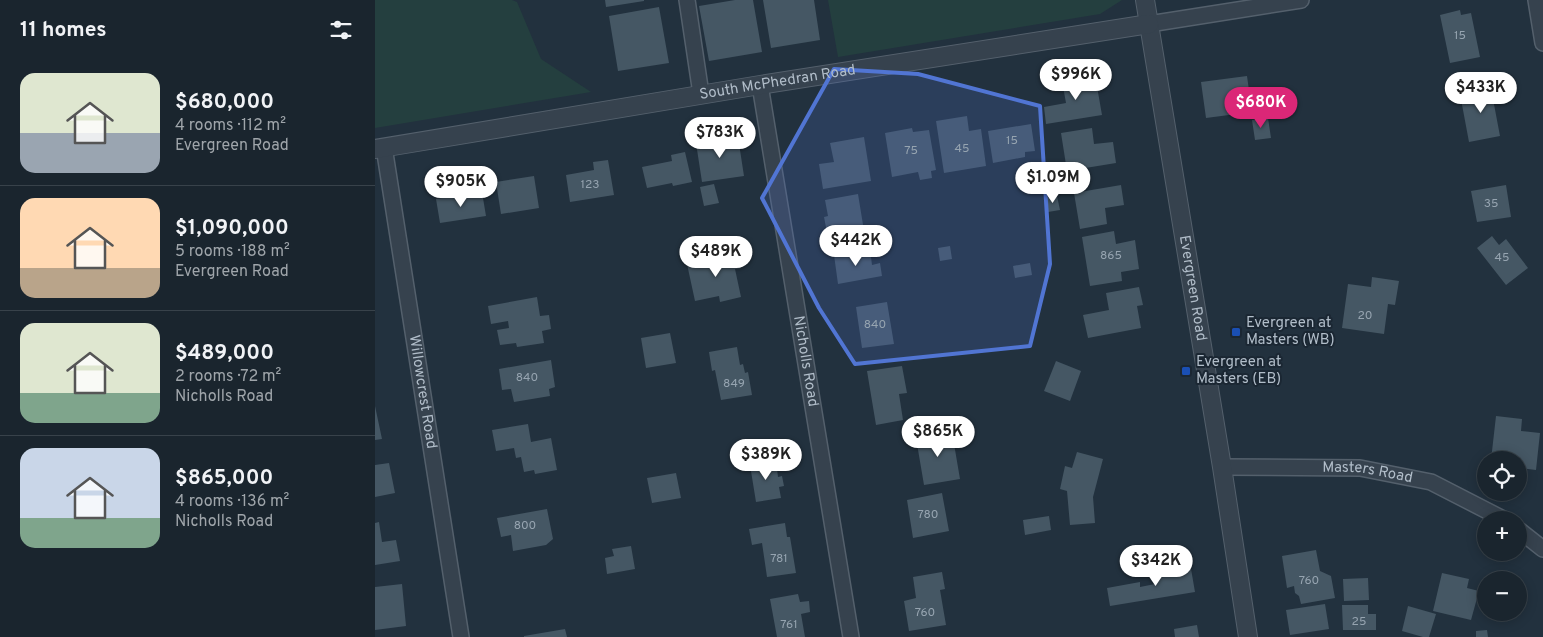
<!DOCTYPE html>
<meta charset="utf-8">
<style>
:root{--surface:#1a252e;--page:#232d36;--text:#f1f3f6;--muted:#9fa5aa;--line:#38424a;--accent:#db2777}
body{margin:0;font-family:Overpass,sans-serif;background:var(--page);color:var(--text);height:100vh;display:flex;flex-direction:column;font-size:19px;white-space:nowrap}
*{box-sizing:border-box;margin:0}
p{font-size:16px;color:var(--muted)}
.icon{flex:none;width:28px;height:28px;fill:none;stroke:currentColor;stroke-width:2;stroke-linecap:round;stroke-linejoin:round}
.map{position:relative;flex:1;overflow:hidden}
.details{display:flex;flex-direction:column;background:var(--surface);width:375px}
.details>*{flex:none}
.controls{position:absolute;left:1102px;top:451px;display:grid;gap:10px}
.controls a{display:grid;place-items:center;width:50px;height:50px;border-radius:50%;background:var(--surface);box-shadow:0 2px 12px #0003,0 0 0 1px var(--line);font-size:25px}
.price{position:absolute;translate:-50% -42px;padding:0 11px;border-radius:18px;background:#fff;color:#222;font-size:16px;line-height:32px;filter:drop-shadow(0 1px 2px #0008)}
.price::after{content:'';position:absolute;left:50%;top:30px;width:15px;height:11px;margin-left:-8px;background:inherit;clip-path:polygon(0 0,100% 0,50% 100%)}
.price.current{background:var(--accent);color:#fff}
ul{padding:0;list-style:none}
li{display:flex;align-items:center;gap:15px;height:125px;padding:0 20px}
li+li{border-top:1px solid var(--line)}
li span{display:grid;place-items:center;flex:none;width:140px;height:100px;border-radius:15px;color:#555}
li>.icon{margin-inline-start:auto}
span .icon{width:60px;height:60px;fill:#fffc;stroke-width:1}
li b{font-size:21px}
h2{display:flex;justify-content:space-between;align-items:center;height:60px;padding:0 20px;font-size:21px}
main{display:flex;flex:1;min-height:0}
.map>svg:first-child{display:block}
.green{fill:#243f3f}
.building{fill:#455764}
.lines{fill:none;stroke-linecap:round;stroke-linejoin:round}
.minor-casing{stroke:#54606c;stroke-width:18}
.tertiary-casing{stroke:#54606c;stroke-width:20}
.minor{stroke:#36424e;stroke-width:15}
.tertiary{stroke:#36424e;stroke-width:18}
.marked{fill:#5175d3;fill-opacity:0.2;stroke:#5175d3;stroke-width:4;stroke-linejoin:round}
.transit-dot{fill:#1a4fb4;stroke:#1b2733;stroke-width:2}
.labels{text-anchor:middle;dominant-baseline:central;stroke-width:4;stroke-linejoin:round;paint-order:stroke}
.number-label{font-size:12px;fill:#96a4b0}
.street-label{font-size:15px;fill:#b1bdc9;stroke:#1b2733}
.poi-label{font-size:15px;fill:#b1bdc9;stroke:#1b2733;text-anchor:start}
</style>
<main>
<section class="details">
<h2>11 homes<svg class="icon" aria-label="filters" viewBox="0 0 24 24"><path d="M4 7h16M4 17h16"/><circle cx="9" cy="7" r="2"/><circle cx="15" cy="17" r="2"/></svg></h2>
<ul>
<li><span style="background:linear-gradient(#dfe7d0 60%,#9aa5b1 0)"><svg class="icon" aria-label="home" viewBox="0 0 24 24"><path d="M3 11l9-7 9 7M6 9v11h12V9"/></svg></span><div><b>$680,000</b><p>4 rooms · 112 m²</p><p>Evergreen Road</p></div></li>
<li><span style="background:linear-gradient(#ffd9b3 70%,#b9a48a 0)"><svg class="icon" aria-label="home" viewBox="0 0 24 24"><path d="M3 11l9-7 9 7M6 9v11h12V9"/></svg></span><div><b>$1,090,000</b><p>5 rooms · 188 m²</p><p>Evergreen Road</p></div></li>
<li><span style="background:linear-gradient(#dfe7d0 70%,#7fa58c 0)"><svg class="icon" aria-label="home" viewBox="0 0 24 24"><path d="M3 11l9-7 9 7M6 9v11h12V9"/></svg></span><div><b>$489,000</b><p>2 rooms · 72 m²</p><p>Nicholls Road</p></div></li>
<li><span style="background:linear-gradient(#c9d6e8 70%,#7fa58c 0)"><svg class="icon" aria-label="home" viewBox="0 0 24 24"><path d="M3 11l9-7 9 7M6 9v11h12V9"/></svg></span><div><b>$865,000</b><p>4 rooms · 136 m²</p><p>Nicholls Road</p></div></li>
</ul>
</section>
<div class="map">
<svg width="1168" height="637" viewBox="0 0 1168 637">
<rect width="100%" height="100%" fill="#22313e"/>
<path class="green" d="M 0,0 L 137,0 L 142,2 L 166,59 L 216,92 L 0,128 Z
M 453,0 L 747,0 L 725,14 L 463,57 Z"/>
<path class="building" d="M 230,0 L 269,0 L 269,1 L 231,7 Z
M 360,0 L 378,0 L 387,52 L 334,61 L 324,6 Z
M 388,0 L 439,0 L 445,40 L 396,48 Z
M 284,7 L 294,63 L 243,71 L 234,16 Z
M 1085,10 L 1086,15 L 1096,13 L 1105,57 L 1075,63 L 1065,15 Z
M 720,75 L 727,115 L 671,124 L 669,107 L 691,103 L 687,81 Z
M 872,76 L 877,112 L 831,118 L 826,82 Z
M 1122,87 L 1124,98 L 1118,99 L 1125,136 L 1094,142 L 1085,94 Z
M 592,116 L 594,131 L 606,129 L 611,166 L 569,173 L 561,121 Z
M 893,118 L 896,138 L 880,140 L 877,120 Z
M 656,124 L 660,151 L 650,152 L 650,157 L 618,163 L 613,131 Z
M 537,128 L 538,132 L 554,130 L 561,170 L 556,171 L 557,178 L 545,180 L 543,172 L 517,177 L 510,133 Z
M 717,128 L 719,144 L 738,142 L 741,163 L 692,171 L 686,133 Z
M 363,137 L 369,176 L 327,182 L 321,143 Z
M 489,137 L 496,181 L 448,189 L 444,164 L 459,162 L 455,143 Z
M 310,152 L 317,182 L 298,186 L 297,183 L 272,188 L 267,167 L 297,161 L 296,155 Z
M 233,160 L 239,195 L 195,202 L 191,175 L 219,170 L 218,162 Z
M 159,176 L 164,208 L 126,214 L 121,182 Z
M 339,184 L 344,203 L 329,206 L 325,187 Z
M 746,185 L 749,205 L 730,208 L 732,224 L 705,229 L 699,193 Z
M 1131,185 L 1136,217 L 1102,222 L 1096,191 Z
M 107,192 L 111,216 L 65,223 L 61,199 Z
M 483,194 L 491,243 L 463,248 L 462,241 L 454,243 L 449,217 L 453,216 L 450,200 Z
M 682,196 L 685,210 L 673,212 L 671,198 Z
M 739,231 L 741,244 L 760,240 L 764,269 L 746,272 L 747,281 L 715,286 L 707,237 Z
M 1117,236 L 1124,245 L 1131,239 L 1153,268 L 1131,285 L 1102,248 Z
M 575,246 L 577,259 L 565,261 L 563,248 Z
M 495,249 L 497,265 L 505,263 L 507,276 L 463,284 L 459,255 Z
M 363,253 L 366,268 L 360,269 L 366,297 L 345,302 L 344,296 L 320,301 L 312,264 Z
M 655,263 L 657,275 L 640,278 L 638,266 Z
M 997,277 L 1024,281 L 1020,305 L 1013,304 L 1009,334 L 967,328 L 973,284 L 996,287 Z
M 764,287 L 768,305 L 762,306 L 766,328 L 713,338 L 708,315 L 734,310 L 731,293 Z
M 162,297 L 165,316 L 174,315 L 176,329 L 167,331 L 169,343 L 142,347 L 141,343 L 125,345 L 122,330 L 134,328 L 133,321 L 116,324 L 113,306 Z
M 512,302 L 519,344 L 487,348 L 481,307 Z
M 295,333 L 301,363 L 271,368 L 266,338 Z
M 362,347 L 365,365 L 368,364 L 370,373 L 373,372 L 377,395 L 346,400 L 340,370 L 337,371 L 334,352 Z
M 176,360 L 180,387 L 174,389 L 175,396 L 139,402 L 136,389 L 127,390 L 124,369 Z
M 681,361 L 706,371 L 695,401 L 669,391 Z
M 527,366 L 532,393 L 524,394 L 528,420 L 501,425 L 492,371 Z
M 0,406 L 7,439 L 0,440 Z
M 1121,416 L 1147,419 L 1146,431 L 1165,433 L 1161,470 L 1144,468 L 1144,460 L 1116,460 Z
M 153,424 L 156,442 L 176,438 L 182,470 L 160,474 L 159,470 L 149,472 L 146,457 L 141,458 L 139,448 L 121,451 L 117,430 Z
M 577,432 L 585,479 L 549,485 L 541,438 Z
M 702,452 L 728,459 L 718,497 L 720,523 L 695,525 L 692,491 L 685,489 L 690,466 L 697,468 Z
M 401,461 L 403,477 L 407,476 L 409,486 L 404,487 L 406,498 L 381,502 L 375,465 Z
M 14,463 L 20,493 L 0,497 L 0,465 Z
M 301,473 L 306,498 L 277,503 L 272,478 Z
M 567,493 L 574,531 L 538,538 L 532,500 Z
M 172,509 L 178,539 L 171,545 L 138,551 L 136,535 L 126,537 L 122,518 Z
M 674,516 L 676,530 L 650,535 L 648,520 Z
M 4,522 L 7,542 L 21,540 L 25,561 L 0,565 L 0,523 Z
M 410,523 L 412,537 L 415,537 L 421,573 L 392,577 L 387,543 L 377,545 L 374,529 Z
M 256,546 L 260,569 L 232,574 L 230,558 L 239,556 L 237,549 Z
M 941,550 L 945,571 L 956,576 L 960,598 L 926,604 L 924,596 L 920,593 L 919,586 L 912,588 L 907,556 Z
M 815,563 L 820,592 L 735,606 L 732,588 L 765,582 L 765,587 L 780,584 L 779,574 L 788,572 L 787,568 Z
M 567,572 L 570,589 L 565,590 L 571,625 L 534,631 L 529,601 L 541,598 L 538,577 Z
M 1067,573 L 1094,579 L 1092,588 L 1104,591 L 1096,620 L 1058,611 Z
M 993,578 L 994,600 L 969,601 L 968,579 Z
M 27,584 L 31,626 L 0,630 L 0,587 Z
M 423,594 L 425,602 L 434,601 L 435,612 L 426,614 L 430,637 L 402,637 L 395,599 Z
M 950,604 L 954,629 L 915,635 L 911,610 Z
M 967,605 L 993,605 L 993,614 L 1001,614 L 1001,630 L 968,630 Z
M 1033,606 L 1061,614 L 1054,637 L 1048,637 L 1027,631 Z
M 822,625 L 824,637 L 800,637 L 799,629 Z
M 190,629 L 192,637 L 149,637 L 149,636 Z
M 1112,630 L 1113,637 L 1101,637 L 1101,631 Z"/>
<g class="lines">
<defs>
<g id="minor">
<path d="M 312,0 L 326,94"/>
<path d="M 1161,0 L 1168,43"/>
<path d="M 774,24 L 926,0"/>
<path id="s1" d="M 385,85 L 476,637"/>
<path id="s2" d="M 9,147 L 86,637"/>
<path id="s3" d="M 847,467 L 985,468 L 1056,482 L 1130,520"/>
<path d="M 1144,530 L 1168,549"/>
</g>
<g id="tertiary">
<path id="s4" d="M 770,0 L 847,467 L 873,637"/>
<path id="s5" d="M 0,149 L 385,85 L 774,24"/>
</g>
</defs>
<use href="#minor" class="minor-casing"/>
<use href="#tertiary" class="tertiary-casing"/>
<use href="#minor" class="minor"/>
<use href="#tertiary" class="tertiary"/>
</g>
<path class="marked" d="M 459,69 L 543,74 L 665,106 L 675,264 L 655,346 L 480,364 L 444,308 L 387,198 Z"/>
<g class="transit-dot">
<rect x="856" y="327" width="10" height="10" rx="2.5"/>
<rect x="806" y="366" width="10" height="10" rx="2.5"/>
</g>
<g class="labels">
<g class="number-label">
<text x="1085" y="36">15</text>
<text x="637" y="141">15</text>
<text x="587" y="149">45</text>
<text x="536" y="151">75</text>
<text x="215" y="185">123</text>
<text x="1116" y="204">35</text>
<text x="736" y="256">865</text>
<text x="1127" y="258">45</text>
<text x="990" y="316">20</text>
<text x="500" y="325">840</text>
<text x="152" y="378">840</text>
<text x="359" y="384">849</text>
<text x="553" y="515">780</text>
<text x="150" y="526">800</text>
<text x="404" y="559">781</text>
<text x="934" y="581">760</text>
<text x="550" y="613">760</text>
<text x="984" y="622">25</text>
<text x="414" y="625">761</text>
</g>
<g class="street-label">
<text stroke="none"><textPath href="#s5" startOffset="408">South McPhedran Road</textPath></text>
<text stroke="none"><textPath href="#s4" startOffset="292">Evergreen Road</textPath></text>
<text stroke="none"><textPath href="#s1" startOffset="280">Nicholls Road</textPath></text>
<text stroke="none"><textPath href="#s2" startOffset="248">Willowcrest Road</textPath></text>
<text stroke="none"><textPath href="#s3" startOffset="146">Masters Road</textPath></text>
</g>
<g class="poi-label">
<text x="871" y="323">Evergreen at<tspan x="871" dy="17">Masters (WB)</tspan></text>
<text x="821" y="362">Evergreen at<tspan x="821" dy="17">Masters (EB)</tspan></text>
</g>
</g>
</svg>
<div class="controls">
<a><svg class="icon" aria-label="locate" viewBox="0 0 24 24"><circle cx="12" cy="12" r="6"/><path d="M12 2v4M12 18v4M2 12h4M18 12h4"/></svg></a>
<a>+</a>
<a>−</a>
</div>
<b class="price" style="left:701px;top:101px">$996K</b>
<b class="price" style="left:1106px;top:114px">$433K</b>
<b class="price current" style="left:886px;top:129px">$680K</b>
<b class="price" style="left:345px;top:159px">$783K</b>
<b class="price" style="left:678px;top:204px">$1.09M</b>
<b class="price" style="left:86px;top:208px">$905K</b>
<b class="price" style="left:481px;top:267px">$442K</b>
<b class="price" style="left:341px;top:278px">$489K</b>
<b class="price" style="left:563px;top:458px">$865K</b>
<b class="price" style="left:391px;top:481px">$389K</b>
<b class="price" style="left:781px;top:587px">$342K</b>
</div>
</main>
